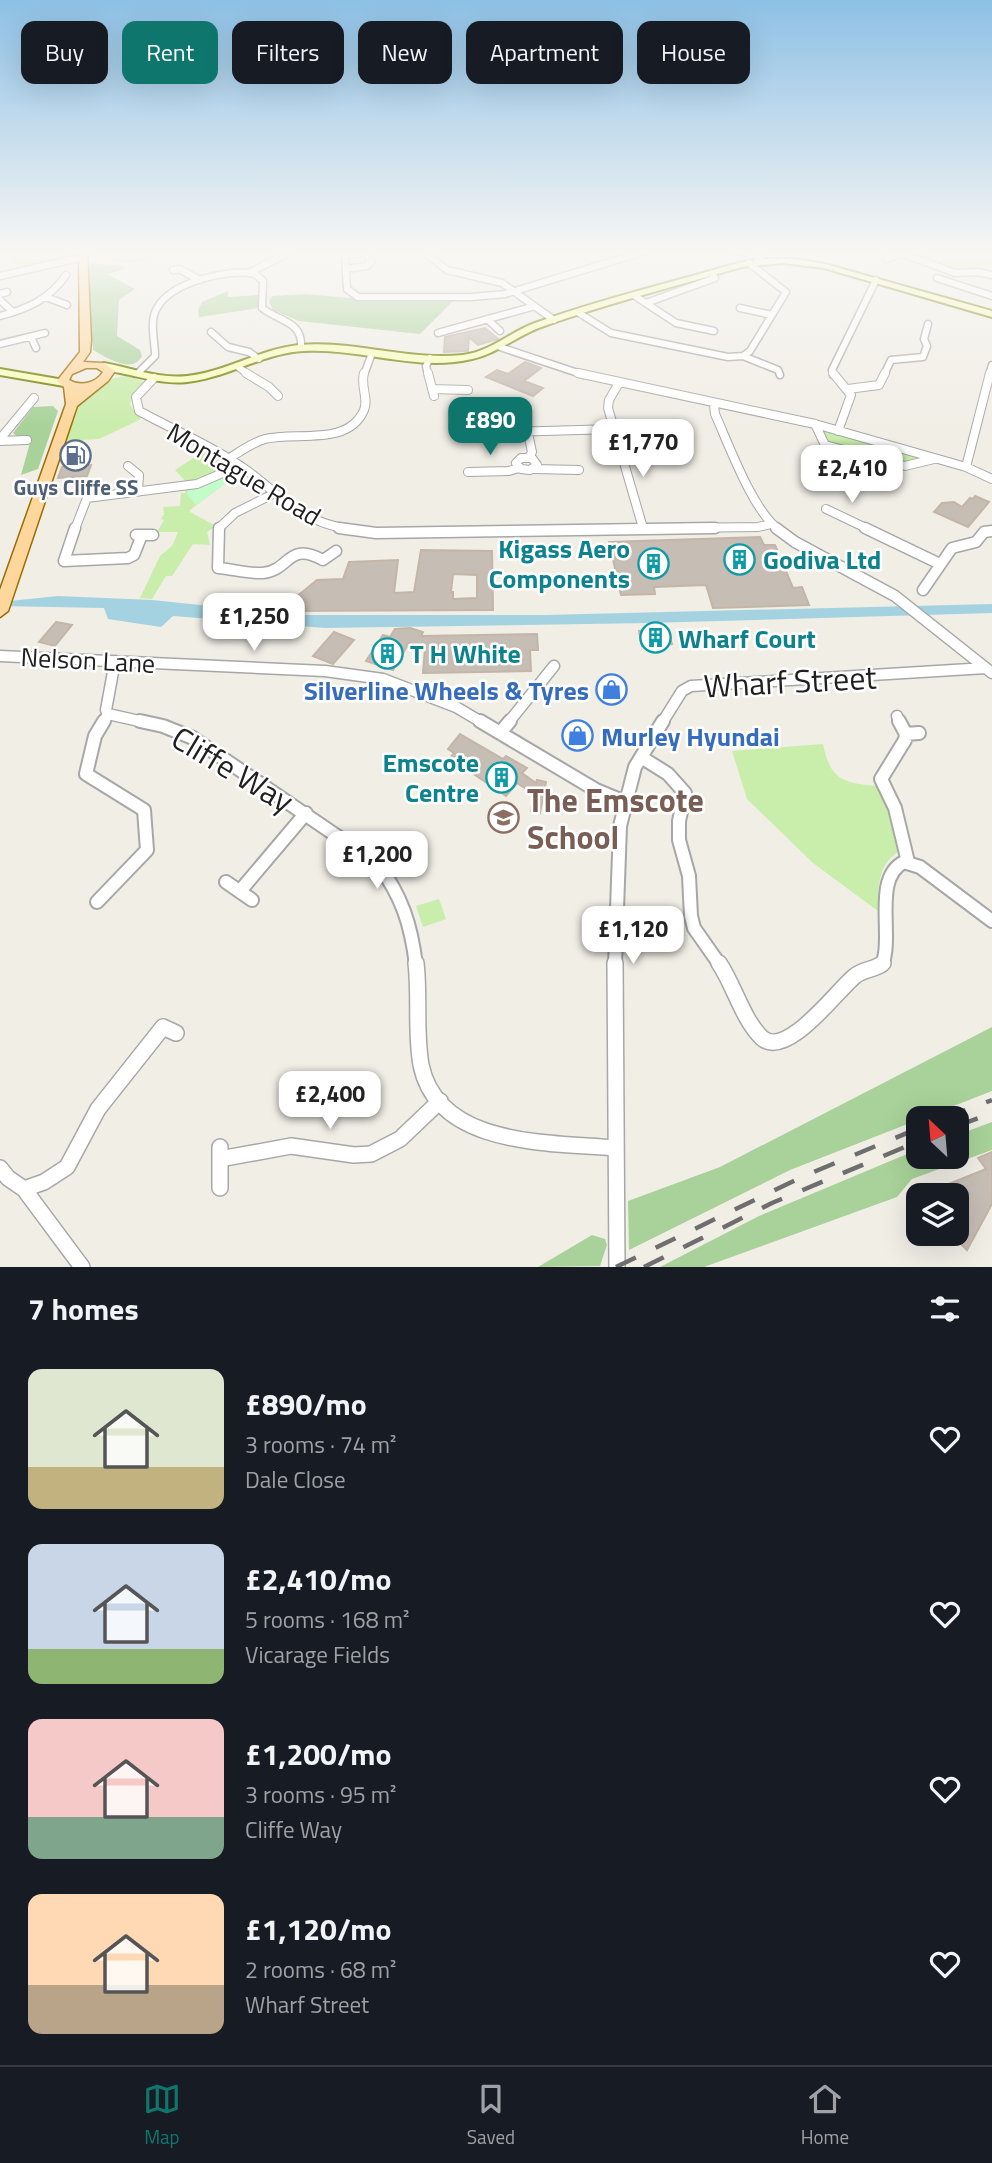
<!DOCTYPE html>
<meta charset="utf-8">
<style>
:root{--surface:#171b24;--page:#20242c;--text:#f1f3f6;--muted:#9ea1a6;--line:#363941;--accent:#0f766e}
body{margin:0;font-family:"Titillium Web",sans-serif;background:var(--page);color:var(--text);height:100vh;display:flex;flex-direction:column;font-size:26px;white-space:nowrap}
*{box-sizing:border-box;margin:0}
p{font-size:23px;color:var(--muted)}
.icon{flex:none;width:38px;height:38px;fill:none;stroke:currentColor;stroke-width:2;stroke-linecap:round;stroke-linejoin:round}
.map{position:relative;height:1267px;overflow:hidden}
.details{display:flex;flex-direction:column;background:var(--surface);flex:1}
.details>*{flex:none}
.hud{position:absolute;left:21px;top:21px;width:950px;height:63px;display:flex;gap:14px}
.needle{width:46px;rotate:334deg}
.buttons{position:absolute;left:906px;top:1106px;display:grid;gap:14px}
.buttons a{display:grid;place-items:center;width:63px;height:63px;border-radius:14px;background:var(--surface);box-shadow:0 7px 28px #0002;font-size:35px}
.price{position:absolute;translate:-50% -60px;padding:0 16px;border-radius:14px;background:#fff;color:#222;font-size:23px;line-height:46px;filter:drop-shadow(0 2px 4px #0008)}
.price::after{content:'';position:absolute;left:50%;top:42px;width:21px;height:16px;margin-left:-10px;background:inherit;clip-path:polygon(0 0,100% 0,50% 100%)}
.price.on{background:var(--accent);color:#fff}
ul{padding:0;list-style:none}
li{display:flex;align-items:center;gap:21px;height:175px;padding:0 28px}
li span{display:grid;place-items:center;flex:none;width:196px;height:140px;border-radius:14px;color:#555}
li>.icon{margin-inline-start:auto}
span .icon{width:84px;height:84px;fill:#fffc;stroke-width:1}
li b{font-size:30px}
h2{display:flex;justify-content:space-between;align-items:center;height:84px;padding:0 28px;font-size:30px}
.tag{padding:0 24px;border-radius:14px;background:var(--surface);box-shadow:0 7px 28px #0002;font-size:24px;line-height:63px}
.tag.on{background:var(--accent);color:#fff}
.tab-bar{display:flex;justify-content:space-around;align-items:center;height:98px;border-top:2px solid var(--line);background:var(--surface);font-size:19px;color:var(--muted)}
.tab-bar a{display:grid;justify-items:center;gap:4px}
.tab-bar .on{color:var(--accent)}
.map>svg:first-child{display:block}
.grass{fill:#c9edaa}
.forest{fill:#a8d299}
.park{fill:#c2fcc8}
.water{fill:#a4d2e1}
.building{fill:#c6bdb5;stroke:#c4b5a7;stroke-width:2;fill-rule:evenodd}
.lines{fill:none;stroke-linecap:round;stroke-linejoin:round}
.street-far4-casing{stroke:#a7a7a7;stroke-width:9}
.street-far3-casing{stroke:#a7a7a7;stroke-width:10}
.street-far2-casing{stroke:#a7a7a7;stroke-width:13}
.street-far1-casing{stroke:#a7a7a7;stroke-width:16}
.street-casing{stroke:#a7a7a7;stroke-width:18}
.secondary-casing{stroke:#6e7e00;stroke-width:4}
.primary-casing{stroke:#9c6c00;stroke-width:3}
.street-far4{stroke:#fff;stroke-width:6}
.street-far3{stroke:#fff;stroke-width:8}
.street-far2{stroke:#fff;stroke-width:10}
.street-far1{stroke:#fff;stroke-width:12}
.street{stroke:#fff;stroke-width:15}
.secondary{fill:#f8fdb8;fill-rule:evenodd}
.primary{fill:#ffd79d;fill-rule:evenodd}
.rail{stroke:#6e6e6e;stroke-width:4.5;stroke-dasharray:22 22;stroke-linecap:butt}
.labels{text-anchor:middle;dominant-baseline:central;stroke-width:5;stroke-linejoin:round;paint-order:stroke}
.far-service-label{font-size:21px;font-weight:bold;fill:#4e5e75;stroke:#fff}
.street-label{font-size:26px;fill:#202020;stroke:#fff}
.culture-label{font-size:26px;font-weight:bold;fill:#0d838f;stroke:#fff;text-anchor:start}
.shop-label{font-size:26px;font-weight:bold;fill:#366cbe;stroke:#fff;text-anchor:end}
.near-street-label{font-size:32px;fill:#202020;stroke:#fff}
.near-education-label{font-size:32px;font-weight:bold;fill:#785e54;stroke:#fff;text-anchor:start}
</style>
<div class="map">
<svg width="992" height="1267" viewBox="0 0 992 1267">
<rect width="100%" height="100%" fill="#f1eee6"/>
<path class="grass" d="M 0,251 L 72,251 L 72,256 L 20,269 L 6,255 L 0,256 Z
M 96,251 L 226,251 L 133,263 L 114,262 L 101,258 Z
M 957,251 L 992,256 L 992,261 C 973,273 954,270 933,264 Z
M 126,376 L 145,382 L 135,391 L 130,404 L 135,412 L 141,417 L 139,420 L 99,439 L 60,441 L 73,422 L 75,406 L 108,379 Z
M 822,428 L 928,458 L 906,464 L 829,444 Z
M 203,452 L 229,466 L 202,479 L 186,482 L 175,470 Z
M 226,476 L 231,479 L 190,510 L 190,512 L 216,526 L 207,532 L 210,545 L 193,544 L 172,576 L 166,576 L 152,599 L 140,598 L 160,556 L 172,546 L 178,532 L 157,532 L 164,520 L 161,519 L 164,514 L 163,507 L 180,506 L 181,493 L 185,493 L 185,489 Z
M 823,744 C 830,779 842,783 876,786 L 888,807 L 898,852 C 876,867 879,886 878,911 L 813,863 L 747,799 L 732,751 Z
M 439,899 L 446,919 L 423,927 L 416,906 Z"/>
<path class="forest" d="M 91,263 L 123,266 L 125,269 L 107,274 L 135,289 L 119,300 L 117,336 L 140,350 L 142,356 C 132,375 106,357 93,350 L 88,271 Z
M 228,291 L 228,297 L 258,295 L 259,308 L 199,317 L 198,310 L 202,302 Z
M 306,294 L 361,299 L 455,299 L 420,334 L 299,321 L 273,310 L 269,302 L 272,296 Z
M 53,406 L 58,411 L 38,469 L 21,475 L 31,439 L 18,437 L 13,433 L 33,407 Z
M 992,1027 L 992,1091 L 790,1170 L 629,1250 L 628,1201 L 720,1167 Z
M 992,1122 L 992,1150 L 912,1179 L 897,1197 L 704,1267 L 660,1267 L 759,1216 L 919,1149 L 919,1157 L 957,1157 L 957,1135 Z
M 592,1235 L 605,1239 L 607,1245 L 600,1266 L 538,1267 Z"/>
<path class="park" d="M 226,476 L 231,479 L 196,505 L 188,496 L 187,488 Z"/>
<path class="water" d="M 58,596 L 152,600 L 297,615 L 546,615 L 992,604 L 992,613 L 648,623 L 325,628 L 173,616 L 161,627 L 108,619 L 104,608 L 0,606 L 0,602 Z"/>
<path class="building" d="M 485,328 L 498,339 L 478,345 L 469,337 L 468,351 L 444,352 L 445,337 Z
M 525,362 L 541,368 L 524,381 L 543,388 L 533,396 L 486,377 L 497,370 L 508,374 Z
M 91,465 L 87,476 L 58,478 L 62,467 Z
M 975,496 L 989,502 L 968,527 L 934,512 L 942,503 L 954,502 L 962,507 L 970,498 L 973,499 Z
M 760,537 L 764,545 L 775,545 L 793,588 L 802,587 L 809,605 L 713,608 L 706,585 L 654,587 L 655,594 L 621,595 L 609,542 Z
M 421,550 L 492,551 L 493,610 L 279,611 L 317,580 L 343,579 L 349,562 L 398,560 L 394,593 L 414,592 ZM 453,574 L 477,575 L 477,598 L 453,599 L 453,592 L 451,592 Z
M 56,622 L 72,625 L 55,646 L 39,642 Z
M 410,628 L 423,632 L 421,636 L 537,634 L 538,650 L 530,650 L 531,671 L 423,673 L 425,648 L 409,643 L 393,670 L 366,661 L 383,635 L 390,637 L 395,629 Z
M 667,629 L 672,644 L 642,646 L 639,631 Z
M 334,632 L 354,640 L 333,664 L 313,656 Z
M 460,734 L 503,759 L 506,756 L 527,768 L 522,773 L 536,783 L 537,780 L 546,782 L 540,813 L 531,811 L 534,794 L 517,783 L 506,796 L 450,758 L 454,753 L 448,749 Z
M 992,1152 L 992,1204 L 967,1250 L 951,1234 L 957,1234 L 957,1195 L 937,1195 L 941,1187 L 986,1169 L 978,1158 Z"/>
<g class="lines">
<defs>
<path id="street-far4" d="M 428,251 L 428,255 L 447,270 L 502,283 L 554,320
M 737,251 L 754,255 L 762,261
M 896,251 L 955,273 L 978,272 L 992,275
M 887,259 L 903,252
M 346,269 L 367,266 L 372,261 L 364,252 L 345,255 L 347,289 L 358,297 L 472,297 L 505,294 L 646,251
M 173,270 L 179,269 L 200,280
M 249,273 L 284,255
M 0,276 L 83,257
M 937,278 L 992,296
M 0,294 L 7,292
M 635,296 L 676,323 L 714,331
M 46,297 L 67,305
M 0,300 L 13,312
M 646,303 L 715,278 L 712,273
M 740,308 L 772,315
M 579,313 L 611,333 L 728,357 L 743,356 L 750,351 L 786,292 L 749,263
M 0,316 C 27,309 50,299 66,275
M 487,319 L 500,331
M 211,332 L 228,347 L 249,352 L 259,359
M 438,333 L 535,306
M 31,337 L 36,348
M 0,344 L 45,333
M 500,347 L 584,375
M 743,356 L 778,370 L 780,375
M 237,366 L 249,375
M 138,373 L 155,356 C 155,341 149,321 157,308 C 171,282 229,268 255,274 L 263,281 L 262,308 C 280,322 303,321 301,348
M 364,375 L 372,353
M 428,375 L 426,366 L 430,358
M 833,375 L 832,370 L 876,280
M 884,375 L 891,360 L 923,357 L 927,346 L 924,339 L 928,324
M 989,375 L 992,365"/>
<path id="street-far3" d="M 246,373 L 269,387 L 278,396
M 428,373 L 434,396
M 578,373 L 815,424 L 966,467 L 992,479
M 833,373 L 851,395 L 838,431
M 154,378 L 136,397 L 139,411 C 172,429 220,450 249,472 C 285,499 299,520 347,529
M 619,383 L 609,400 L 608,408 L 643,528
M 432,389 L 468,390
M 848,389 L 879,385 L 885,373
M 714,404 L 715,414 C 729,445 752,509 778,529
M 815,424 L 825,445 L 905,466 L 934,459
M 505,432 L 615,429
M 528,433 L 532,452 L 529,457
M 0,439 L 34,398
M 0,441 L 27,440
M 521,458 L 532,458 L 537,465 L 530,470 L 521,469 L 516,463 Z
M 227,460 C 239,452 251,443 265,439 C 296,431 348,447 364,410 C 369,399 360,385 364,373
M 128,466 L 139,475 L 138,491
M 966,467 L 990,373
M 534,469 L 579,470
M 468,472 L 509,471 L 519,468
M 826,509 L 868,529
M 75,529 L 87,498 L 197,484 L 239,466
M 218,529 L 235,513 L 275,493
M 603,529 L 758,527 L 771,524"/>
<path id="street-far2" d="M 75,528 L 64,561 L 128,558 L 134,555 L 142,535
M 219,528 L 218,568 C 232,569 249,574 263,573 C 291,570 287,541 323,560 L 336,551
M 339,528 L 376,533 L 715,528
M 776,528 L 795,542 L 895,596 L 992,673
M 865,528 L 940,564
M 136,535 L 153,535
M 923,590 L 952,548 L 976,542 L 984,532 L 992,531
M 0,656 L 325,671 L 383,679 L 456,707 L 483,723
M 115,661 L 106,710 L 108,714 L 148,723
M 897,716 L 900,723
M 103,723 L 108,714
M 508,723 L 554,666
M 662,723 L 682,691 L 691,686 L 986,668"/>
<path id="street-far1" d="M 140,721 L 163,726 L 193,738 L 378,864 C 402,897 411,924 416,965
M 480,721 L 596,790 L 625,802
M 899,721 L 906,734 L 905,740 L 881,779 L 895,808 L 908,862
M 500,733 L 510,721
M 906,734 L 919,733
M 641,757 L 668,774 L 685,793 L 679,821 L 679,840 L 689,876 L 691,916 L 694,928 L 720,965
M 226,882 L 252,900
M 240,891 L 306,813
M 97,902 L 147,850 L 144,810 L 86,774 L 95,736 L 104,721
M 615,965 L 620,826 L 635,767 L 663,721
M 882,965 C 894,936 872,878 904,862 L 920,867 L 992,921"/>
<path id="street" d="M 416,963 C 420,997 415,1031 421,1065 C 438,1148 551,1142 615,1148
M 615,963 L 617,1267
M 719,963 C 734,985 743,1020 762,1038 C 787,1060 839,988 855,976 C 863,969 875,970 883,963
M 220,1147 L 220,1188
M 220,1159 L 291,1146 L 354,1155 L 371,1154 L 400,1139 L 440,1101
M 0,1168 L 8,1178 L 24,1189 L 44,1182 L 67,1167 L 98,1109 L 163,1027 L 176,1033
M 24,1189 L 82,1267"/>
<path id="secondary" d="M 762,259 L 794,259 L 825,264 L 992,311 L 992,317 L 824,268 L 783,263 L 742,267 C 676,286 609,303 544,326 C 519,334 499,353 472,359 C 417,372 360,348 304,351 C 263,353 227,378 187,382 C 169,384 152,380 134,376 C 123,373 108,372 99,366 L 104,363 C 132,368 159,379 187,376 C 226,372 260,349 299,345 C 354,340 408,361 463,355 C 490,352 510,332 535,323 C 601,299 670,283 738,263 Z
M 0,369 L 64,380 L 69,383 L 64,386 L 0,375 Z"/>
<path id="primary" d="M 79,251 L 87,251 L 91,340 L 90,352 L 83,362 L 103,363 L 115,371 L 108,381 L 77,406 L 8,611 L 0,617 L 0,590 L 66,404 L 64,387 L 57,381 L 80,352 ZM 86,368 L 97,368 L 103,372 C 96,383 81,387 69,380 L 72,374 Z"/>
</defs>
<use href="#street-far4" class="street-far4-casing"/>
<use href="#street-far3" class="street-far3-casing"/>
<use href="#street-far2" class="street-far2-casing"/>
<use href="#street-far1" class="street-far1-casing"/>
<use href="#street" class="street-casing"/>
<use href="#secondary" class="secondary-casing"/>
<use href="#primary" class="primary-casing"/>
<use href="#street-far4" class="street-far4"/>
<use href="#street-far3" class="street-far3"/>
<use href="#street-far2" class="street-far2"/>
<use href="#street-far1" class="street-far1"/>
<use href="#street" class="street"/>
<use href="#secondary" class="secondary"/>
<use href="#primary" class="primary"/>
<path class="rail" d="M 945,1118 L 992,1100
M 957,1126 L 992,1113
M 616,1267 L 804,1176 L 919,1128
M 644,1267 L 772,1203 L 919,1141"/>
</g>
<linearGradient id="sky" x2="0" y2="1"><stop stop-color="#8dc0e5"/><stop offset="0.59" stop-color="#f9f7f4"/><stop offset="1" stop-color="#f9f7f4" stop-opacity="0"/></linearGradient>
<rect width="992" height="428" fill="url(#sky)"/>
<defs>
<symbol id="fuel-ring" viewBox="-11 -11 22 22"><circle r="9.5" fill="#fff" stroke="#5c6f8a" stroke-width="1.5"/><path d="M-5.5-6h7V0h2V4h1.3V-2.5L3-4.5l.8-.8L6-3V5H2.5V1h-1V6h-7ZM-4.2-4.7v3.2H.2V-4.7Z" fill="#5c6f8a"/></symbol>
<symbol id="building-ring" viewBox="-11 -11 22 22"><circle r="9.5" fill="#fff" stroke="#0f9aa8" stroke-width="1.5"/><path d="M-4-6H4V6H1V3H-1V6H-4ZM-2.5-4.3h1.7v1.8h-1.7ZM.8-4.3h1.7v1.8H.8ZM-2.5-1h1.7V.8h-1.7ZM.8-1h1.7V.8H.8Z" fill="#0f9aa8"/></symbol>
<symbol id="shop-ring" viewBox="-11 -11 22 22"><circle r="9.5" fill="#fff" stroke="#3f7fe0" stroke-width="1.5"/><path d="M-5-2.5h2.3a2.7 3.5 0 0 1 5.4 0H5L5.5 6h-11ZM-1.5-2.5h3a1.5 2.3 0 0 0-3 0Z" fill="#3f7fe0"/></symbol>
<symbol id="school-ring" viewBox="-11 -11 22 22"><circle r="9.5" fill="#fff" stroke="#8d6e63" stroke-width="1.5"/><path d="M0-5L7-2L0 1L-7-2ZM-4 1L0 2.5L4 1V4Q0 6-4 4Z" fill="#8d6e63"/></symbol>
</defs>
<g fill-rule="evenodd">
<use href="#fuel-ring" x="58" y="438" width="35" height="35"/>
<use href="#building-ring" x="722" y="542" width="35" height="35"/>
<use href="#building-ring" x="636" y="546" width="35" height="35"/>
<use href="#building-ring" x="638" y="620" width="35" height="35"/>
<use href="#building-ring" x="370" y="636" width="35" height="35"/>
<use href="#shop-ring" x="594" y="672" width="35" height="35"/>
<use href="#shop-ring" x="560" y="718" width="35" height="35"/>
<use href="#building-ring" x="484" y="760" width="35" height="35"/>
<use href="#school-ring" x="486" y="800" width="35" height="35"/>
</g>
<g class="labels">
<g class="far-service-label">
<text x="76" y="487">Guys Cliffe SS</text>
</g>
<g class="street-label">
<text transform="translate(244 474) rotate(31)">Montague Road</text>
<text transform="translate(88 660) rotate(3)">Nelson Lane</text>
</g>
<g class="culture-label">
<text x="630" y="548" text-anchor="end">Kigass Aero<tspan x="630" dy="30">Components</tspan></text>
<text x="763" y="559">Godiva Ltd</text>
<text x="678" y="638">Wharf Court</text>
<text x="410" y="653">T H White</text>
<text x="479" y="762" text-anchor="end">Emscote<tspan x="479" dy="30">Centre</tspan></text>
</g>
<g class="shop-label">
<text x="589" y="690">Silverline Wheels &amp; Tyres</text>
<text x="601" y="736" text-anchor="start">Murley Hyundai</text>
</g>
<g class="near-street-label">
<text transform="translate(790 681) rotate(-3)">Wharf Street</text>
<text transform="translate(233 769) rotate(31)">Cliffe Way</text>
</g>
<g class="near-education-label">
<text x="527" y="800">The Emscote<tspan x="527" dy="37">School</tspan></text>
</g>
</g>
</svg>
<div class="buttons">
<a><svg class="needle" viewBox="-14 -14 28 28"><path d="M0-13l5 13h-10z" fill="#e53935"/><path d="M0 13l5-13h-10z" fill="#9ea1a6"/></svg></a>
<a><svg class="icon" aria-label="layers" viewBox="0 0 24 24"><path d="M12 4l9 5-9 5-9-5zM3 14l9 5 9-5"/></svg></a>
</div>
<b class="price on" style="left:490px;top:457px">£890</b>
<b class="price" style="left:643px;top:479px">£1,770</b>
<b class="price" style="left:852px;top:505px">£2,410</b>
<b class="price" style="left:254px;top:653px">£1,250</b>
<b class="price" style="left:377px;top:891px">£1,200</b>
<b class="price" style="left:633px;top:966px">£1,120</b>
<b class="price" style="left:330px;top:1131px">£2,400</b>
<div class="hud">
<a class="tag">Buy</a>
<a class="tag on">Rent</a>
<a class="tag">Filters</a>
<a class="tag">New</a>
<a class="tag">Apartment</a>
<a class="tag">House</a>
</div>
</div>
<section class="details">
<h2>7 homes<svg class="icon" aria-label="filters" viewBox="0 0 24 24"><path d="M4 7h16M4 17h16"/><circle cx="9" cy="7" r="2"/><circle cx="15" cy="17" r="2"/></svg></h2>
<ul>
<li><span style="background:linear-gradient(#dfe7d0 70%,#c2b280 0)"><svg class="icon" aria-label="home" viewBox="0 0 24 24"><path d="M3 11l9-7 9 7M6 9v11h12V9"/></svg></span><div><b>£890/mo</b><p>3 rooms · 74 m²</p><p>Dale Close</p></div><svg class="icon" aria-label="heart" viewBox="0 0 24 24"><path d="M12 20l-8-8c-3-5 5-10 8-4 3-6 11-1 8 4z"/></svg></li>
<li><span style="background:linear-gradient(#c9d6e8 75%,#8fb573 0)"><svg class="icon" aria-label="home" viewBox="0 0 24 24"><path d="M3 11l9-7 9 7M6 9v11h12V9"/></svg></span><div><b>£2,410/mo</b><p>5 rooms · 168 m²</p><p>Vicarage Fields</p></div><svg class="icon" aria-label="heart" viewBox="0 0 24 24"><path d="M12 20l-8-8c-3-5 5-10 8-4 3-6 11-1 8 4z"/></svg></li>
<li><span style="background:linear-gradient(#f6c9c9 70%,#7fa58c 0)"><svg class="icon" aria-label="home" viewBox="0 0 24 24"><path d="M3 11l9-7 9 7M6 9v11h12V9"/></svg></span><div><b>£1,200/mo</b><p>3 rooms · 95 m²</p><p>Cliffe Way</p></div><svg class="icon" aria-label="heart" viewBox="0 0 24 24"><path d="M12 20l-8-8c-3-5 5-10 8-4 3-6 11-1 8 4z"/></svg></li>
<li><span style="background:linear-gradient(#ffd9b3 65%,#b9a48a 0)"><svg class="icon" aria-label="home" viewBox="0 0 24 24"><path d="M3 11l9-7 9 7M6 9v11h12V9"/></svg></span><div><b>£1,120/mo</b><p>2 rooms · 68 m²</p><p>Wharf Street</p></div><svg class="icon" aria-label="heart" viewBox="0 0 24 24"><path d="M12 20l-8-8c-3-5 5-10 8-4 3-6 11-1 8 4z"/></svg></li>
</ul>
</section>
<nav class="tab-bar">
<a class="on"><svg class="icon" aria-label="map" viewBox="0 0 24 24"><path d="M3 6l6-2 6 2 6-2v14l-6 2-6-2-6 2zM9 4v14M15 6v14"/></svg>Map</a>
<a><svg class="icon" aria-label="saved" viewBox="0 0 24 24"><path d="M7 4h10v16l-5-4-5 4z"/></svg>Saved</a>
<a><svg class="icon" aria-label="home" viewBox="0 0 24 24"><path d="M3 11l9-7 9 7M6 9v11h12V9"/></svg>Home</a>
</nav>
